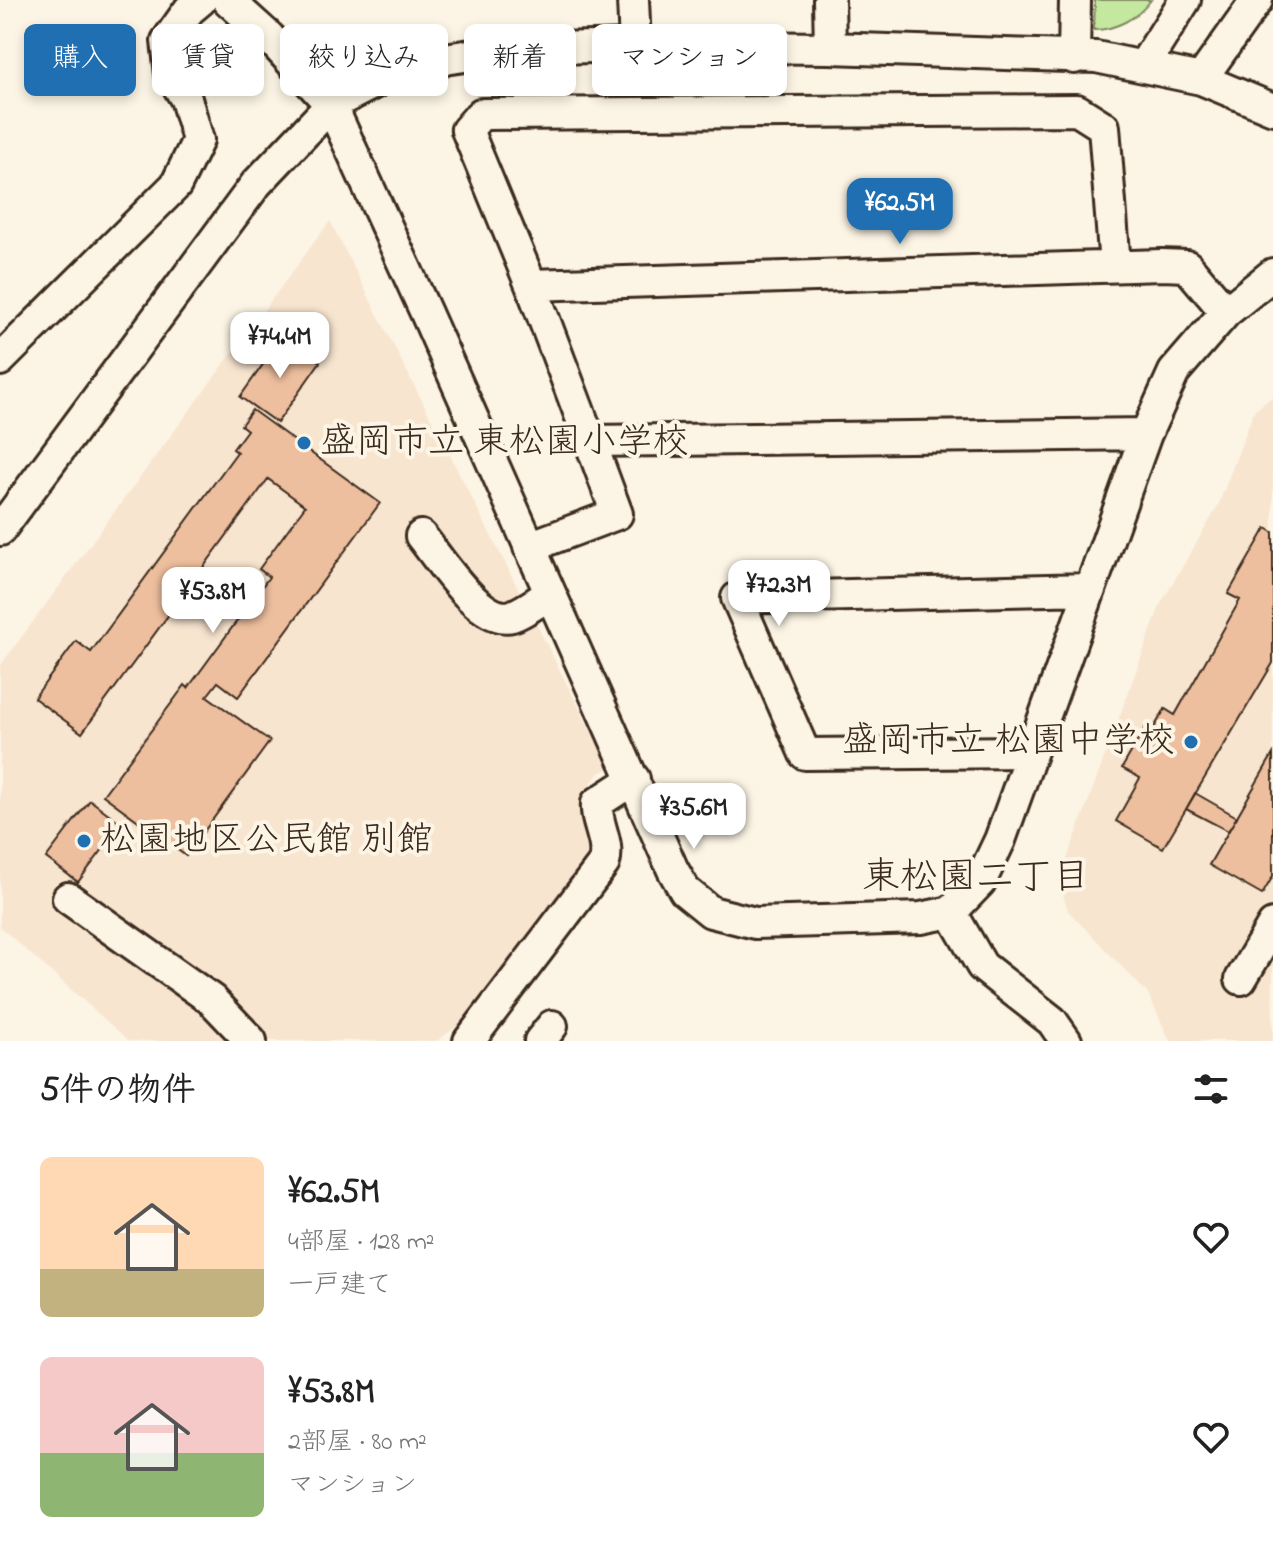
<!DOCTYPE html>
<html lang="ja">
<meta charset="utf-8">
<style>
:root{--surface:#fff;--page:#f2f2f2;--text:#222;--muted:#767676;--accent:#1f6fb2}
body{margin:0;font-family:"Indie Flower","Klee One",sans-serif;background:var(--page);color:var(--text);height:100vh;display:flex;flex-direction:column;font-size:30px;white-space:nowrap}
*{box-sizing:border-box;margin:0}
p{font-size:26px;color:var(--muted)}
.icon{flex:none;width:44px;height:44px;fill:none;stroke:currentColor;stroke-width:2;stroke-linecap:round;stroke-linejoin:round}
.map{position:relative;height:1041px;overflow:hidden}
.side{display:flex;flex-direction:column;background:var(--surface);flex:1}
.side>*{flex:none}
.hud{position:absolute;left:24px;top:24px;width:800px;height:72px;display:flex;gap:16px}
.price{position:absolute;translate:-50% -68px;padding:0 18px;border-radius:16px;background:#fff;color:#222;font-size:26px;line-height:52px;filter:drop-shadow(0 2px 4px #0008)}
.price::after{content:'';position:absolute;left:50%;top:48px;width:24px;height:18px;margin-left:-12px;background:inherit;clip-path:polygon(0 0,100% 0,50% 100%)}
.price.current{background:var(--accent);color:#fff}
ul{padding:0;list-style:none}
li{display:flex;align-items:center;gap:24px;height:200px;padding:0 40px}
li span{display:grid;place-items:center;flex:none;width:224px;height:160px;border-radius:12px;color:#555}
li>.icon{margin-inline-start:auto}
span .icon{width:96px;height:96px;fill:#fffc;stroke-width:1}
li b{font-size:34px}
h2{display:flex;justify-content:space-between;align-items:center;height:96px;padding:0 40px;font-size:34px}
.tag{padding:0 28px;border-radius:12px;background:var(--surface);box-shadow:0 4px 12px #0003;font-size:28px;line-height:72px}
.tag.current{background:var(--accent);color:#fff}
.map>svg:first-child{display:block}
.built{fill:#f8e5d0}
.green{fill:#c5e8a1;stroke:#808960;stroke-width:2}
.building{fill:#eebf9e;stroke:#3b2a1e;stroke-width:2}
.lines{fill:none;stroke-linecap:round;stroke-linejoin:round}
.minor-casing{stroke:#3b2a1e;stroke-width:36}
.minor{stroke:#fcf5e5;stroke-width:30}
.poi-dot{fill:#1f6fb2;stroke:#fcf5e5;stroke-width:3}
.labels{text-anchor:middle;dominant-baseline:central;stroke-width:8;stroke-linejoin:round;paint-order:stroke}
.poi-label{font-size:36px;fill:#3b2a1e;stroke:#fcf5e5;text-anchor:start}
.neighbourhood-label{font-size:38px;fill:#3b2a1e;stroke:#fcf5e5}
</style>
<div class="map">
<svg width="1273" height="1041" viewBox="0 0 1273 1041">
<rect width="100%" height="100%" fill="#fcf5e5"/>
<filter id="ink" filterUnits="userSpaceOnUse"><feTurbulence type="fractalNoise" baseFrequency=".0125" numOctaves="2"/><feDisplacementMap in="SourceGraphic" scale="16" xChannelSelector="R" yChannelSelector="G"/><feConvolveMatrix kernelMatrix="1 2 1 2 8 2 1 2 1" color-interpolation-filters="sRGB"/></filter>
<g filter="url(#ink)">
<path class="built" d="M 330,221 L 610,768 L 598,774 L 586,790 L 584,814 L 591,854 L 466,1020 L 437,1041 L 129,1041 L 0,927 L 0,666 Z
M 1273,396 L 1273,1041 L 1170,1041 L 1148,994 L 1068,911 L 1059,881 L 1161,603 L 1218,506 L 1254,411 Z"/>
<path class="green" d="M 1095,0 L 1151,0 C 1138,18 1115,30 1094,30 Z"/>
<path class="building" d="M 283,336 L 320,362 L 277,423 L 240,397 Z
M 252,410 L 380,503 L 238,697 L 218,682 L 207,696 L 270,741 L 186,856 L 103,795 L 185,685 L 188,688 L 269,577 L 259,569 L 305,506 L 268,479 L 82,733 L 34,698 L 76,641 L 91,652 L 237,452 L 233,449 L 247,430 L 241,425 Z
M 1266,528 L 1273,532 L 1273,663 L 1163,848 L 1116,821 L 1140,778 L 1122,768 L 1145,728 L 1152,731 L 1165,709 L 1175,715 L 1240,600 L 1228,594 Z
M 1273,754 L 1273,876 L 1262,895 L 1209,865 Z
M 1195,793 L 1237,817 L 1228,831 L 1186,809 Z
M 90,800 L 122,824 L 78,882 L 46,858 Z"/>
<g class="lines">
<defs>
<path id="minor" d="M 228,0 L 269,37 L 331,105 L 426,313 L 673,870 L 685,891 L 711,912 L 755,923 L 921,918 L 951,912 L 980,882 L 1000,840 L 1146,434 L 1174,372 L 1226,312 L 1273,274
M 633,0 L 635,46
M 829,0 L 830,48
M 1074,58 L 1075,0
M 1144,65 L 1185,0
M 1201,79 L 1257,0
M 1115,266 L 1104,127 L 1077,110 L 481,114 L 467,130 L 531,285 L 590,441 L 1146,434
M 531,285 L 1162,265 L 1187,266 L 1226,312
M 0,360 L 176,185 L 198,140 L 186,99 L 171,74 L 167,41 L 189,10 L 201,0
M 0,530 L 256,184 L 331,105 L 382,79 L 437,60 L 513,49 L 635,46 L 830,48 L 1096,57 L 1201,79 L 1273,109
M 421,536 C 439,558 480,625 512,616 C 524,612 538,601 550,594
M 529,547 L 617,514 L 590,441
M 1031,752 L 805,754 L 737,598 L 1089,589
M 68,898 L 212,1000 L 251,1041
M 951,912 L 982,966 L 1052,1021 L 1066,1041
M 1241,979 L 1273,925
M 469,1041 L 604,863 C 610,841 595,824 597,803 L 634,779
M 540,1041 L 552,1026"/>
</defs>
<use href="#minor" class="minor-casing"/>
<use href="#minor" class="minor"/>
</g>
</g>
<g class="poi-dot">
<circle cx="304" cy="443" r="8"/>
<circle cx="1191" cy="742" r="8"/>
<circle cx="84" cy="841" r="8"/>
</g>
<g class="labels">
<g class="poi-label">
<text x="320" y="443">盛岡市立 東松園小学校</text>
<text x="1175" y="742" text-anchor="end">盛岡市立 松園中学校</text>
<text x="100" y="841">松園地区公民館 別館</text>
</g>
<g class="neighbourhood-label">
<text x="976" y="879">東松園二丁目</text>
</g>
</g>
</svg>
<b class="price current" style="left:900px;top:246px">¥62.5M</b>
<b class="price" style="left:280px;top:380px">¥74.4M</b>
<b class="price" style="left:779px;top:628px">¥72.3M</b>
<b class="price" style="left:213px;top:635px">¥53.8M</b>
<b class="price" style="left:694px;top:851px">¥35.6M</b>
<div class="hud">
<a class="tag current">購入</a>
<a class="tag">賃貸</a>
<a class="tag">絞り込み</a>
<a class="tag">新着</a>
<a class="tag">マンション</a>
</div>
</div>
<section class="side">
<h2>5件の物件<svg class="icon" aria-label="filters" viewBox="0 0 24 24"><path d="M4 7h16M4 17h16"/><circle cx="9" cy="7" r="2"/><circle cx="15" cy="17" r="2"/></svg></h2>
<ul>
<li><span style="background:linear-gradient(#ffd9b3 70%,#c2b280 0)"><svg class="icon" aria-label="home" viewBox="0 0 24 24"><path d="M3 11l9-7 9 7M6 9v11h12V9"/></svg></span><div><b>¥62.5M</b><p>4部屋 · 128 m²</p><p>一戸建て</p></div><svg class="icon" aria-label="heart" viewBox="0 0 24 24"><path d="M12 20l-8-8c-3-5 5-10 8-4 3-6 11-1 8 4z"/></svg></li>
<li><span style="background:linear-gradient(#f6c9c9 60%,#8fb573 0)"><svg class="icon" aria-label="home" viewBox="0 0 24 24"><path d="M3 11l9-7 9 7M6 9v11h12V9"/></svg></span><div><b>¥53.8M</b><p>2部屋 · 80 m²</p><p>マンション</p></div><svg class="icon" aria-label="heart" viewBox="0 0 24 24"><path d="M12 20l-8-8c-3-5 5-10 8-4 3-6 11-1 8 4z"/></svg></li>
</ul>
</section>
